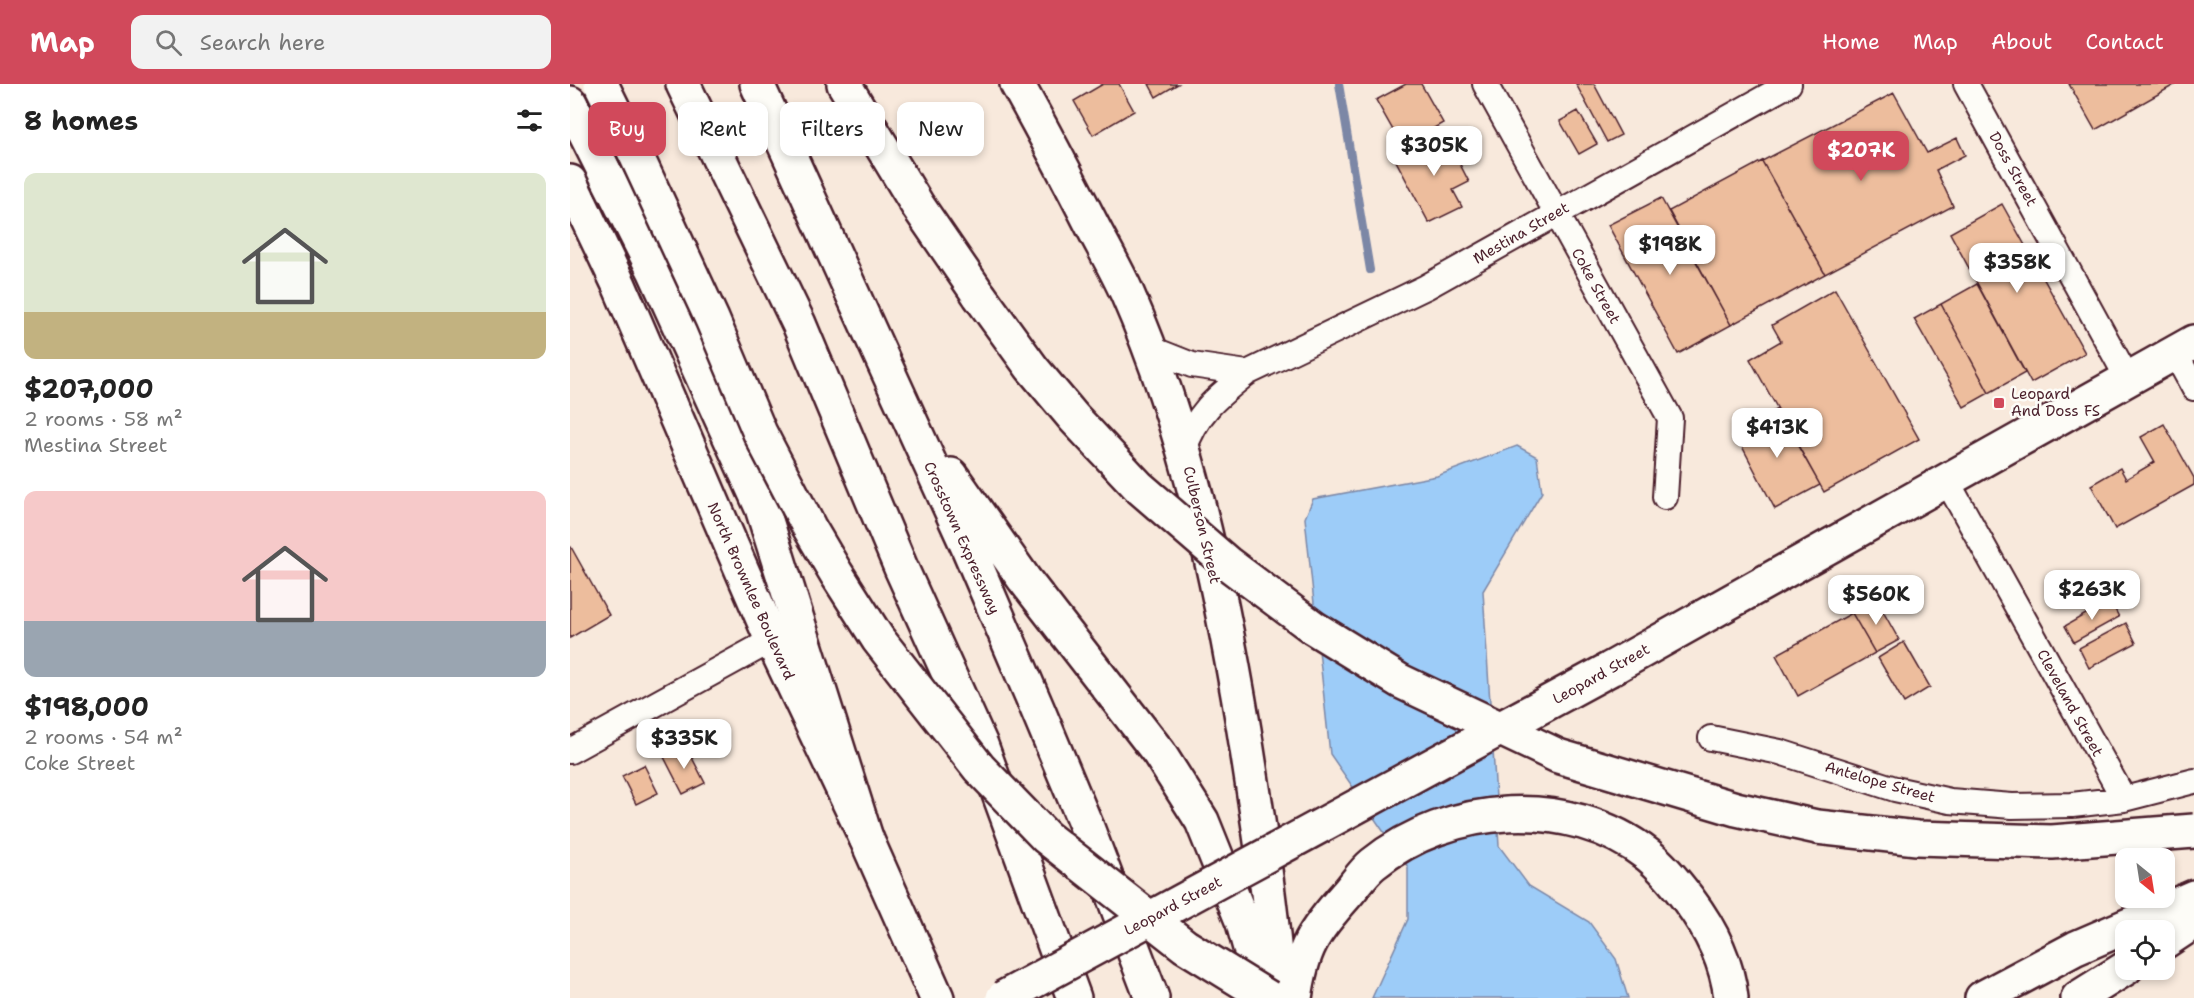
<!DOCTYPE html>
<meta charset="utf-8">
<style>
:root{--surface:#fff;--page:#f2f2f2;--text:#222;--muted:#767676;--accent:#d1495b}
body{margin:0;font-family:"Shantell Sans",sans-serif;background:var(--page);color:var(--text);height:100vh;display:flex;flex-direction:column;font-size:22px;white-space:nowrap}
*{box-sizing:border-box;margin:0}
p{font-size:20px;color:var(--muted)}
.icon{flex:none;width:33px;height:33px;fill:none;stroke:currentColor;stroke-width:2;stroke-linecap:round;stroke-linejoin:round}
.map{position:relative;flex:1;overflow:hidden}
.drawer{display:flex;flex-direction:column;background:var(--surface);width:570px}
.drawer>*{flex:none}
.top-card{position:absolute;left:18px;top:18px;width:570px;height:54px;display:flex;gap:12px}
.needle{width:39px;rotate:150deg}
.fabs{position:absolute;left:1545px;top:764px;display:grid;gap:12px}
.fabs a{display:grid;place-items:center;width:60px;height:60px;border-radius:12px;background:var(--surface);box-shadow:0 3px 9px #0003;font-size:30px}
.price{position:absolute;translate:-50% -51px;padding:0 14px;border-radius:12px;background:#fff;color:#222;font-size:20px;line-height:39px;filter:drop-shadow(0 2px 3px #0008)}
.price::after{content:'';position:absolute;left:50%;top:36px;width:18px;height:14px;margin-left:-9px;background:inherit;clip-path:polygon(0 0,100% 0,50% 100%)}
.price.current{background:var(--accent);color:#fff}
ul{padding:0;list-style:none}
li{display:grid;align-content:center;gap:12px;height:318px;padding:0 24px}
li span{display:grid;place-items:center;height:186px;border-radius:12px;color:#555}
li>.icon{margin-inline-start:auto}
span .icon{width:108px;height:108px;fill:#fffc;stroke-width:1}
li b{font-size:26px}
h2{display:flex;justify-content:space-between;align-items:center;height:72px;padding:0 24px;font-size:26px}
.chip{padding:0 21px;border-radius:12px;background:var(--surface);box-shadow:0 3px 9px #0003;font-size:21px;line-height:54px}
.chip.current{background:var(--accent);color:#fff}
header{display:flex;align-items:center;gap:36px;box-sizing:border-box;height:84px;padding:0 30px;background:var(--accent);color:#fff}
header strong{font-size:28px}
nav{display:flex;gap:33px;margin-inline-start:auto;font-size:21px}
.search{width:420px;height:54px;background:var(--page);display:flex;align-items:center;gap:15px;box-sizing:border-box;padding:0 21px;border-radius:12px;color:var(--muted);font-size:22px}
main{display:flex;flex:1;min-height:0}
.map>svg:first-child{display:block}
.water{fill:#9dccf8;stroke:#7c87a6;stroke-width:1.5}
.lines{fill:none;stroke-linecap:round;stroke-linejoin:round}
.stream{stroke:#7c87a6;stroke-width:8}
.building{fill:#edbd9d;stroke:#4a1f2b;stroke-width:1.5}
.minor-casing{stroke:#4a1f2b;stroke-width:28}
.secondary-casing{stroke:#4a1f2b;stroke-width:38}
.motorway-casing{stroke:#4a1f2b;stroke-width:38}
.minor{stroke:#fdfcf7;stroke-width:24}
.secondary{stroke:#fdfcf7;stroke-width:33}
.motorway{stroke:#fdfcf7;stroke-width:33}
.secondary-bridge-casing{stroke:#4a1f2b;stroke-width:38;stroke-linecap:butt}
.motorway-bridge-casing{stroke:#4a1f2b;stroke-width:38;stroke-linecap:butt}
.secondary-bridge{stroke:#fdfcf7;stroke-width:33}
.motorway-bridge{stroke:#fdfcf7;stroke-width:33}
.poi-dot{fill:#d1495b;stroke:#fdfcf7;stroke-width:2}
.labels{text-anchor:middle;dominant-baseline:central;stroke-width:5;stroke-linejoin:round;paint-order:stroke}
.street-label{font-size:15px;fill:#4a1f2b;stroke:#fdfcf7}
.poi-label{font-size:15px;fill:#4a1f2b;stroke:#fdfcf7;text-anchor:start}
</style>
<header>
<strong>Map</strong>
<div class="search"><svg class="icon" aria-label="search" viewBox="0 0 24 24"><circle cx="10" cy="10" r="6"/><path d="M15 15l6 6"/></svg>Search here</div>
<nav><a>Home</a><a>Map</a><a>About</a><a>Contact</a></nav>
</header>
<main>
<section class="drawer">
<h2>8 homes<svg class="icon" aria-label="filters" viewBox="0 0 24 24"><path d="M4 7h16M4 17h16"/><circle cx="9" cy="7" r="2"/><circle cx="15" cy="17" r="2"/></svg></h2>
<ul>
<li><span style="background:linear-gradient(#dfe7d0 75%,#c2b280 0)"><svg class="icon" aria-label="home" viewBox="0 0 24 24"><path d="M3 11l9-7 9 7M6 9v11h12V9"/></svg></span><div><b>$207,000</b><p>2 rooms · 58 m²</p><p>Mestina Street</p></div></li>
<li><span style="background:linear-gradient(#f6c9c9 70%,#9aa5b1 0)"><svg class="icon" aria-label="home" viewBox="0 0 24 24"><path d="M3 11l9-7 9 7M6 9v11h12V9"/></svg></span><div><b>$198,000</b><p>2 rooms · 54 m²</p><p>Coke Street</p></div></li>
</ul>
</section>
<div class="map">
<svg width="1624" height="914" viewBox="0 0 1624 914">
<rect width="100%" height="100%" fill="#f8e9dc"/>
<filter id="ink" filterUnits="userSpaceOnUse"><feTurbulence type="fractalNoise" baseFrequency=".0167" numOctaves="2"/><feDisplacementMap in="SourceGraphic" scale="12" xChannelSelector="R" yChannelSelector="G"/><feConvolveMatrix kernelMatrix="1 2 1 2 8 2 1 2 1" color-interpolation-filters="sRGB"/></filter>
<g filter="url(#ink)">
<path class="water" d="M 947,362 L 967,373 L 972,408 L 913,507 L 929,762 L 959,802 L 1019,838 L 1046,875 L 1058,914 L 802,914 L 838,835 L 838,783 L 760,670 L 735,434 L 743,415 L 867,392 Z"/>
<g class="lines">
<path class="stream" d="M 769,0 L 800,186"/>
</g>
<path class="building" d="M 533,0 L 549,0 L 564,27 L 523,51 L 504,17 Z
M 579,0 L 608,0 L 586,13 Z
M 836,0 L 851,0 L 873,39 L 832,62 L 806,16 Z
M 1006,0 L 1024,0 L 1051,51 L 1037,58 Z
M 1499,0 L 1606,0 L 1525,46 Z
M 1324,9 L 1357,69 L 1387,54 L 1395,71 L 1366,86 L 1383,122 L 1255,190 L 1192,77 Z
M 1008,27 L 1027,60 L 1009,70 L 990,37 Z
M 874,49 L 899,98 L 883,106 L 892,123 L 859,139 L 825,75 Z
M 1192,77 L 1255,190 L 1161,241 L 1099,127 Z
M 1091,114 L 1161,241 L 1108,270 L 1038,141 Z
M 1432,120 L 1515,269 L 1461,299 L 1380,149 Z
M 1407,200 L 1455,289 L 1419,309 L 1371,220 Z
M 1265,205 L 1349,355 L 1254,408 L 1180,275 L 1211,257 L 1202,241 Z
M 1371,220 L 1419,309 L 1394,323 L 1344,235 Z
M 1207,325 L 1250,401 L 1205,425 L 1165,349 Z
M 1594,340 L 1624,394 L 1624,401 L 1545,445 L 1521,401 L 1550,384 L 1556,395 L 1585,378 L 1571,353 Z
M 1,463 L 39,531 L 0,554 L 0,464 Z
M 1306,515 L 1329,556 L 1305,569 L 1282,529 Z
M 1540,516 L 1549,533 L 1504,558 L 1495,542 Z
M 1282,529 L 1305,569 L 1228,612 L 1206,571 Z
M 1556,539 L 1566,559 L 1519,584 L 1509,564 Z
M 1334,558 L 1360,603 L 1334,619 L 1308,574 Z
M 116,662 L 135,699 L 113,710 L 94,673 Z
M 74,681 L 88,709 L 66,720 L 52,692 Z"/>
<g class="lines">
<defs>
<path id="minor" d="M 915,0 L 1100,334 L 1095,413
M 1396,0 L 1558,295
M 579,264 L 622,281 L 677,289
M 1605,269 L 1624,304
M 614,366 C 627,328 647,313 677,289 L 856,203 L 1219,0
M 1377,397 L 1554,715
M 1141,654 L 1210,668 L 1325,705 L 1380,717 L 1442,722 L 1502,721 L 1554,715 L 1624,697
M 0,667 L 202,556"/>
<path id="secondary" d="M 447,0 C 474,48 499,96 524,145 C 535,166 547,187 557,209 C 618,348 649,497 674,646 C 688,735 702,824 709,914
M 0,98 L 49,201 L 202,556 L 296,754 L 367,914
M 1040,585 L 1624,258
M 1594,858 L 1624,838
M 725,914 C 732,864 743,848 776,811 C 785,801 793,788 803,780 C 878,719 1000,710 1078,771 C 1094,784 1106,799 1118,815 C 1140,844 1157,877 1161,914
M 1508,914 L 1556,884"/>
<path id="motorway" d="M 113,0 L 229,240 L 331,484 L 411,661 L 504,914
M 187,0 L 397,461 L 467,624 L 516,741 L 582,914
M 274,0 L 348,122 L 409,211
M 0,19 L 84,186 L 192,424 L 296,754
M 381,391 L 454,495 L 589,669 L 632,737 L 673,839 L 694,914
M 1412,914 L 1506,864 L 1624,813"/>
</defs>
<use href="#minor" class="minor-casing"/>
<use href="#secondary" class="secondary-casing"/>
<use href="#motorway" class="motorway-casing"/>
<use href="#minor" class="minor"/>
<use href="#secondary" class="secondary"/>
<use href="#motorway" class="motorway"/>
<defs>
<path id="secondary-bridge" d="M 433,914 L 1040,585"/>
<path id="motorway-bridge" d="M 31,0 L 67,73 L 142,235 L 190,349 L 239,443 L 266,489 L 308,555 L 409,684 L 476,753 L 615,862 L 699,914
M 409,211 L 462,284 L 504,334 L 569,403 L 657,479 L 744,544 L 830,597 L 988,672 L 1166,725 L 1247,743 L 1347,754 L 1482,758 L 1624,747"/>
</defs>
<use href="#secondary-bridge" class="secondary-bridge-casing"/>
<use href="#motorway-bridge" class="motorway-bridge-casing"/>
<use href="#secondary-bridge" class="secondary-bridge"/>
<use href="#motorway-bridge" class="motorway-bridge"/>
</g>
</g>
<rect class="poi-dot" x="1423" y="313" width="12" height="12" rx="3"/>
<g class="labels">
<g class="street-label">
<text transform="translate(1443 85) rotate(61)">Doss Street</text>
<text transform="translate(951 149) rotate(-30)">Mestina Street</text>
<text transform="translate(1026 202) rotate(61)">Coke Street</text>
<text transform="translate(632 441) rotate(77)">Culberson Street</text>
<text transform="translate(392 454) rotate(66)">Crosstown Expressway</text>
<text transform="translate(181 507) rotate(66)">North Brownlee Boulevard</text>
<text transform="translate(1031 590) rotate(-29)">Leopard Street</text>
<text transform="translate(1500 619) rotate(61)">Cleveland Street</text>
<text transform="translate(1310 698) rotate(16)">Antelope Street</text>
<text transform="translate(603 822) rotate(-28)">Leopard Street</text>
</g>
<g class="poi-label">
<text x="1441" y="310">Leopard<tspan x="1441" dy="17">And Doss FS</tspan></text>
</g>
</g>
</svg>
<div class="fabs">
<a><svg class="needle" viewBox="-14 -14 28 28"><path d="M0-13l5 13h-10z" fill="#e53935"/><path d="M0 13l5-13h-10z" fill="#767676"/></svg></a>
<a><svg class="icon" aria-label="locate" viewBox="0 0 24 24"><circle cx="12" cy="12" r="6"/><path d="M12 2v4M12 18v4M2 12h4M18 12h4"/></svg></a>
</div>
<b class="price" style="left:864px;top:93px">$305K</b>
<b class="price current" style="left:1291px;top:98px">$207K</b>
<b class="price" style="left:1100px;top:192px">$198K</b>
<b class="price" style="left:1447px;top:210px">$358K</b>
<b class="price" style="left:1207px;top:375px">$413K</b>
<b class="price" style="left:1522px;top:537px">$263K</b>
<b class="price" style="left:1306px;top:542px">$560K</b>
<b class="price" style="left:114px;top:686px">$335K</b>
<div class="top-card">
<a class="chip current">Buy</a>
<a class="chip">Rent</a>
<a class="chip">Filters</a>
<a class="chip">New</a>
</div>
</div>
</main>
